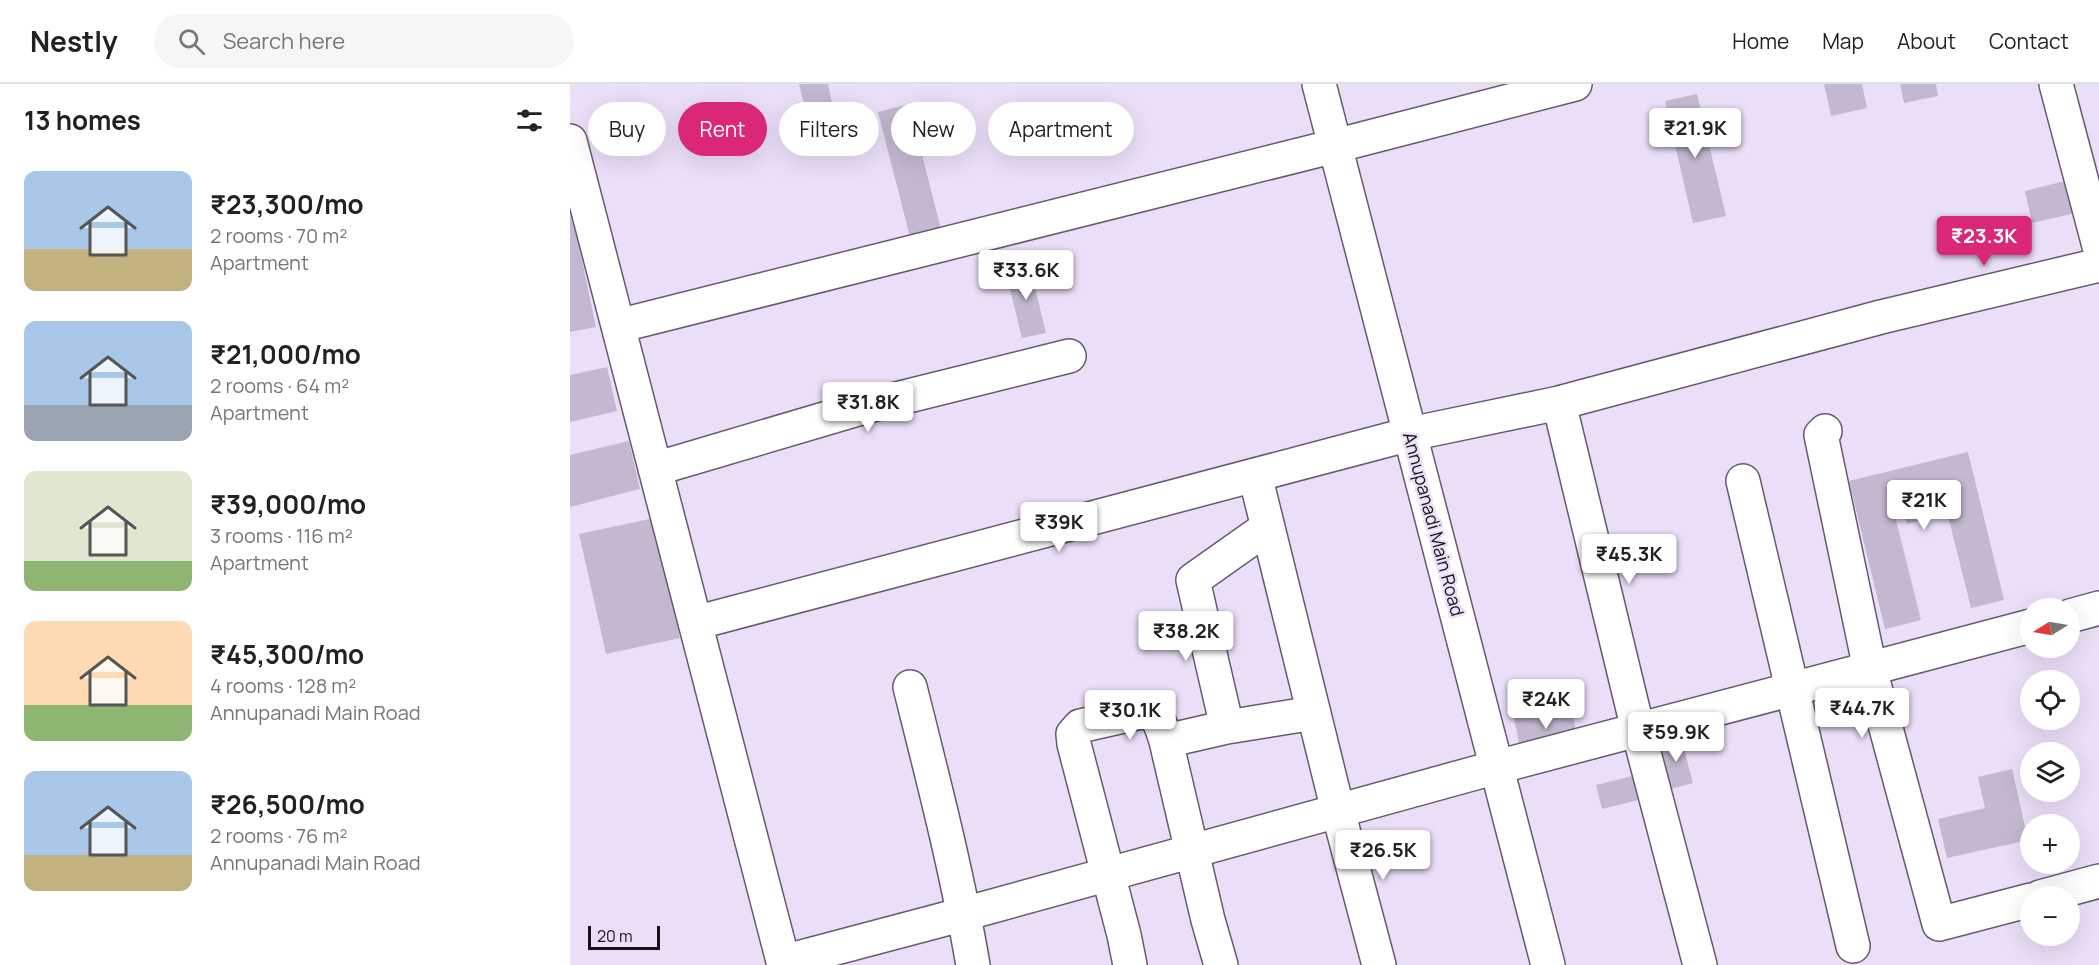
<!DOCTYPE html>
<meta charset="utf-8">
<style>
:root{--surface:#fff;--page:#f6f6f6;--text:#222;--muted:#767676;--line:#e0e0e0;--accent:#db2777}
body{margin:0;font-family:Manrope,sans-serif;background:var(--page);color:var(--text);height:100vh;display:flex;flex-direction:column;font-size:22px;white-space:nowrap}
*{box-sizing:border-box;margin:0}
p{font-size:20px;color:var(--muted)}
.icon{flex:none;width:33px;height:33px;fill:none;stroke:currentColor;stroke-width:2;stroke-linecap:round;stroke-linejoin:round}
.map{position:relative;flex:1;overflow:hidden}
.sheet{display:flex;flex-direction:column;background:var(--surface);width:570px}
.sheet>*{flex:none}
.banner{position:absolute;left:18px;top:18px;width:570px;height:54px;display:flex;gap:12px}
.needle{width:39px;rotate:259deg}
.fabs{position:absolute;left:1450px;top:514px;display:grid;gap:12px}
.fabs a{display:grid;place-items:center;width:60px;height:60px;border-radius:50%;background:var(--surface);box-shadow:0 6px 24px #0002;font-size:30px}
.scale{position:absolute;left:18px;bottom:15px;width:72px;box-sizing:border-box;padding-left:6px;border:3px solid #16121a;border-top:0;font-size:16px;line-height:21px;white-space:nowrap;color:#16121a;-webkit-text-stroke:4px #ebdff8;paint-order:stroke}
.price{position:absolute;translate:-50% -51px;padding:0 14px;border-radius:6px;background:#fff;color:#222;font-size:20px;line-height:39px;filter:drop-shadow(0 2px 3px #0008)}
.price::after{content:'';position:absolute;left:50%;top:36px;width:18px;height:14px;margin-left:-9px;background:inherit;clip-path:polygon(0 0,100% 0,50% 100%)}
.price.current{background:var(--accent);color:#fff}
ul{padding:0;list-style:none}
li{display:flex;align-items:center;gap:18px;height:150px;padding:0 24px}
li span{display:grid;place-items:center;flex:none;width:168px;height:120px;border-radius:12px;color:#555}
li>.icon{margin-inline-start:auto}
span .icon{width:72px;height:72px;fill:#fffc;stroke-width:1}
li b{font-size:26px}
h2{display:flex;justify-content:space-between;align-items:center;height:72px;padding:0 24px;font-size:26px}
.tag{padding:0 21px;border-radius:27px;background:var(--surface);box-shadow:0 6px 24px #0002;font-size:21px;line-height:54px}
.tag.current{background:var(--accent);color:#fff}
header{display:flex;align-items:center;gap:36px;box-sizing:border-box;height:84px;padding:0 30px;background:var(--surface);border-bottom:2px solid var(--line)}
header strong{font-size:28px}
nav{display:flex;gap:33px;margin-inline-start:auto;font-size:21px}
.search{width:420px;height:54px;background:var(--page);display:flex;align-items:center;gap:15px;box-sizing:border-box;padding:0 21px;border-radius:33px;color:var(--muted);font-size:22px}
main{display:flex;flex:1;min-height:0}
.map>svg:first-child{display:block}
.building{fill:#c4b8d0}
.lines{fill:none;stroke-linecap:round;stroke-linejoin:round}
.minor-casing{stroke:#655a70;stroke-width:36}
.minor{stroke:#fff;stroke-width:33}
.labels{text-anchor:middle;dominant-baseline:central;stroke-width:5;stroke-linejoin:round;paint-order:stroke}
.street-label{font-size:18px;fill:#16121a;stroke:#ebdff8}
</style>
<header>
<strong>Nestly</strong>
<div class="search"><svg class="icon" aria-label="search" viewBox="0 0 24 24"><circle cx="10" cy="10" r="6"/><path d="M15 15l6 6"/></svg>Search here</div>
<nav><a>Home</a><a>Map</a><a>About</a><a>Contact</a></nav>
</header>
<main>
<section class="sheet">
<h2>13 homes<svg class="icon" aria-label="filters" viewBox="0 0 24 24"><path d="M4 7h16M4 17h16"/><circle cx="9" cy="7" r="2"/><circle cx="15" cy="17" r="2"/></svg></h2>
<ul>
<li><span style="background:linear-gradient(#a9c7e8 65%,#c2b280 0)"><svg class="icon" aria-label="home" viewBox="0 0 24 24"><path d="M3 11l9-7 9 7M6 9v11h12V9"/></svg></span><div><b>₹23,300/mo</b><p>2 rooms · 70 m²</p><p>Apartment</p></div></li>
<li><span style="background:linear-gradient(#a9c7e8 70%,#9aa5b1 0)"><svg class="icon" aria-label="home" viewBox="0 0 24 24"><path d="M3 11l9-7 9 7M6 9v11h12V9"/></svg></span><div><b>₹21,000/mo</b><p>2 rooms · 64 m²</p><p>Apartment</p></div></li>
<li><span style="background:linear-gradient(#dfe7d0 75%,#8fb573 0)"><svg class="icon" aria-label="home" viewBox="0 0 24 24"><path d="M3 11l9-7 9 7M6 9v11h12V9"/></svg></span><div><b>₹39,000/mo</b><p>3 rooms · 116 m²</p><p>Apartment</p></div></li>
<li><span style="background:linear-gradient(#ffd9b3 70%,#8fb573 0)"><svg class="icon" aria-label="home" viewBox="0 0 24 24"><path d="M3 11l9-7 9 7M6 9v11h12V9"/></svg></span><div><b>₹45,300/mo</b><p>4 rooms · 128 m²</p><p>Annupanadi Main Road</p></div></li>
<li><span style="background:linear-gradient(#a9c7e8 70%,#c2b280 0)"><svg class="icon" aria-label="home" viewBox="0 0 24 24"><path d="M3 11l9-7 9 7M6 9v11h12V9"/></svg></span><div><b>₹26,500/mo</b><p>2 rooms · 76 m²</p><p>Annupanadi Main Road</p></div></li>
</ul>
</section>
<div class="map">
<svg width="1529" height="881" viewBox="0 0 1529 881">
<rect width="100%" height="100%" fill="#ebdff8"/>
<path class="building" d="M 229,0 L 258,0 L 262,19 L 235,24 Z
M 1254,0 L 1292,0 L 1297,24 L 1261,32 Z
M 1330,0 L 1366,0 L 1368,12 L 1334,19 Z
M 1127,10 L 1156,132 L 1123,139 L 1095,17 Z
M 339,20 L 372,149 L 341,157 L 308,28 Z
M 1503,95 L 1510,128 L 1462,139 L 1455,107 Z
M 0,119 L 26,243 L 0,248 Z
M 459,179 L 476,249 L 452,254 L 435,185 Z
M 37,283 L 47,327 L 0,338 L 0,291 Z
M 59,357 L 70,405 L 0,423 L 0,371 Z
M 1398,368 L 1434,516 L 1401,524 L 1373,412 L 1361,414 L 1366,433 L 1337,440 L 1332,422 L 1323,424 L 1351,536 L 1315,545 L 1279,397 Z
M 84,434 L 110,554 L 36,570 L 9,450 Z
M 1001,623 L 1008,657 L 951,669 L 944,634 Z
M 1111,653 L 1123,699 L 1100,705 L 1088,659 Z
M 1442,685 L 1458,756 L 1377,774 L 1368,735 L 1415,724 L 1408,693 Z
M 1075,689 L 1081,713 L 1032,725 L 1026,701 Z"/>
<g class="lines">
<defs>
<path id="minor" d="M 749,0 L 978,881
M 1486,0 L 1529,162
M 0,57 L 214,881
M 48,242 L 765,62 L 1005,0
M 989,319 L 1311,233 L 1529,181
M 1255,347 L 1251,351 L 1300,585 L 1369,840 L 1461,816
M 85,385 L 298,322 L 499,272
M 685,391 L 768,727 L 809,881
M 1173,397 L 1283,862
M 698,443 L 623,496 L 657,643 L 744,629
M 1500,532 L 1529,524
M 125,539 L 840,350 L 989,319 L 1068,646 L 1130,881
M 340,603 C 363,695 387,787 403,881
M 596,657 L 657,643
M 1470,813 L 1529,797
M 213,878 L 394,830 L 927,683 L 1461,542
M 560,881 L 554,851 L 504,660 L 503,650 L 510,642 L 576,627 C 589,630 592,645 596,657 L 638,836 L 651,881"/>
</defs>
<use href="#minor" class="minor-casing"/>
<use href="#minor" class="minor"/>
</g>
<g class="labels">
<g class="street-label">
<text transform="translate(864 440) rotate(75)">Annupanadi Main Road</text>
</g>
</g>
</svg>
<div class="fabs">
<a><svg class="needle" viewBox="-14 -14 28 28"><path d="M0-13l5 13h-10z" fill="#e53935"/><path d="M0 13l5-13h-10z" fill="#767676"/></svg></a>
<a><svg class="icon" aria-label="locate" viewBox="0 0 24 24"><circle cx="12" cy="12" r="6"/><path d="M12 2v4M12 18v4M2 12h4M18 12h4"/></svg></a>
<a><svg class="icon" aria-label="layers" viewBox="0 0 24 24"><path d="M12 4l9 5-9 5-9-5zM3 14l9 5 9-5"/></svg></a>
<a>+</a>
<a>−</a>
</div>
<div class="scale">20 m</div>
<b class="price" style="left:1125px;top:75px">₹21.9K</b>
<b class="price current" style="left:1414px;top:183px">₹23.3K</b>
<b class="price" style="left:456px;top:217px">₹33.6K</b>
<b class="price" style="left:298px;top:349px">₹31.8K</b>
<b class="price" style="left:1354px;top:447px">₹21K</b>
<b class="price" style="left:489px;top:469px">₹39K</b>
<b class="price" style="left:1059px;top:501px">₹45.3K</b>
<b class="price" style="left:616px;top:578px">₹38.2K</b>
<b class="price" style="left:976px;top:646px">₹24K</b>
<b class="price" style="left:1292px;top:655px">₹44.7K</b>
<b class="price" style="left:560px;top:657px">₹30.1K</b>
<b class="price" style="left:1106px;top:679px">₹59.9K</b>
<b class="price" style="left:813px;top:797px">₹26.5K</b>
<div class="banner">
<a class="tag">Buy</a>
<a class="tag current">Rent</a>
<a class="tag">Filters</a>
<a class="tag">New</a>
<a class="tag">Apartment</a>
</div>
</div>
</main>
